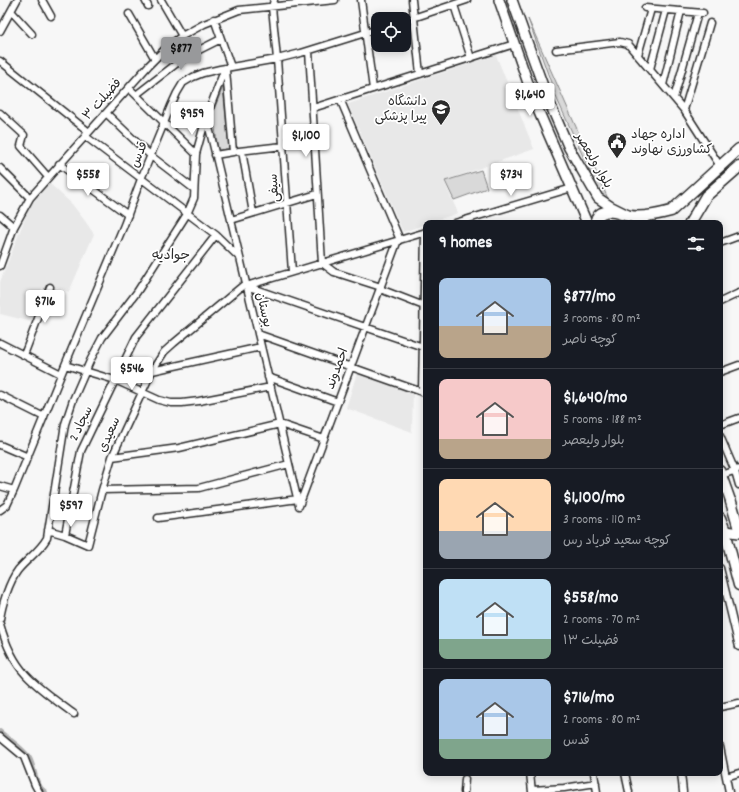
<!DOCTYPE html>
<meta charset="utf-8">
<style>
:root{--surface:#171b24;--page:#242831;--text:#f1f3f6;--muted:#9ea1a6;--line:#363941;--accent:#98999b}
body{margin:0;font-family:Dekko,"Playpen Sans Arabic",sans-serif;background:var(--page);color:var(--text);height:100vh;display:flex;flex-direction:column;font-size:15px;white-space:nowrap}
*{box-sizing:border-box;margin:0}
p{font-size:13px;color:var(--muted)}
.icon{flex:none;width:22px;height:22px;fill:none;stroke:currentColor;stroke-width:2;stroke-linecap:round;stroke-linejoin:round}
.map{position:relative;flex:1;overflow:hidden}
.side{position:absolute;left:423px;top:220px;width:300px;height:556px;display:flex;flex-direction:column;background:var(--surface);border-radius:8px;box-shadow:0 2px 10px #0003}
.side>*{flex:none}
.buttons{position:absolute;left:371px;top:12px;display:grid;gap:8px}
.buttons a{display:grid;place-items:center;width:40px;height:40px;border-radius:8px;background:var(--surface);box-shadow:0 2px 10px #0003;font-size:20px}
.price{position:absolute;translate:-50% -34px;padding:0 9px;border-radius:4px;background:#fff;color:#222;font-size:13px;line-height:26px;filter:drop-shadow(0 1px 2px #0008)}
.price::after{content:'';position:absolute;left:50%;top:24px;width:12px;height:9px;margin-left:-6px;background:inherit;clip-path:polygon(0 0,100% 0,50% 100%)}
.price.selected{background:var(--accent);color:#111}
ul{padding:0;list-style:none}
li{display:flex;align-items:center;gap:12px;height:100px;padding:0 16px}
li+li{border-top:1px solid var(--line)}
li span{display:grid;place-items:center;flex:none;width:112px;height:80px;border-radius:8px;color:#555}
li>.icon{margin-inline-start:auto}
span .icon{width:48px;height:48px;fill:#fffc;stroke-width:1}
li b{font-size:17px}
h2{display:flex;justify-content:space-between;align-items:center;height:48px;padding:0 16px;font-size:17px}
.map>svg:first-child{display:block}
.built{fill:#e8e8e8}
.green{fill:#d9d9d9;stroke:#828282}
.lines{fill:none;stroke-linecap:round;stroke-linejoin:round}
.canal{stroke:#b0b0b0;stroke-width:5.5}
.street-casing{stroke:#2b2b2b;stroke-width:9}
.secondary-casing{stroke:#2b2b2b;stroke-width:12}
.primary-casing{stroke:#2b2b2b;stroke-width:13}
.street{stroke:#fff;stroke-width:6}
.secondary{stroke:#fff;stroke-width:9}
.primary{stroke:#fff;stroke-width:10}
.labels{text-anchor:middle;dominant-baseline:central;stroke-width:3.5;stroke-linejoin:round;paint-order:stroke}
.street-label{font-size:13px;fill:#2b2b2b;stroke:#fff}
.poi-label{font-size:13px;fill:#2b2b2b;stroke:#fff;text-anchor:end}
.neighbourhood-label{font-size:14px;fill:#2b2b2b;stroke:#fff}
</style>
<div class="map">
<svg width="739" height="792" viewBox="0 0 739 792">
<rect width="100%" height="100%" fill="#f7f7f7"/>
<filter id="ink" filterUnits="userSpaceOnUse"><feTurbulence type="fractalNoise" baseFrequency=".025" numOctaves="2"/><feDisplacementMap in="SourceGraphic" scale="8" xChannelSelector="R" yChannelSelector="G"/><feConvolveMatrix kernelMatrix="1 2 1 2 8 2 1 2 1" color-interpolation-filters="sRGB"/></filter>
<g filter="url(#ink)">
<path class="built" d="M 496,55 L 534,149 L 444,181 L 458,213 L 428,223 L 426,223 L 426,224 L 403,232 L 348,104 Z
M 49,183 L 72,204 L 85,221 L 94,234 L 69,292 L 57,287 L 52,292 L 42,288 L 32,322 L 0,314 L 0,282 L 29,208 Z
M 357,373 L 413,392 L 412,432 L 346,408 Z"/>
<path class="green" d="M 528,19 L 609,201 L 602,198 L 557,99 Z
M 223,87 L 229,149 L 218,150 L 213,112 Z
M 481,170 L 487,188 L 454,200 L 445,181 Z"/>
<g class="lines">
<path class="canal" d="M 0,732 C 8,739 24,749 29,758 C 35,768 34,785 45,792"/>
<defs>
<path id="street" d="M 42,0 L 51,16
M 145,0 L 148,6
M 161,0 L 182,36
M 274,0 L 272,7 L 277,59 L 292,272
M 361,0 L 373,89
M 412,0 L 420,74
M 454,5 L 471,58
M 645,8 L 703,13
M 11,11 L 32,34
M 129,14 L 155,59
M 214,19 L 231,67
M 404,21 L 467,0
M 0,31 L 17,0
M 556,50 L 620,42 L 628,44 L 684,110 L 720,166
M 309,51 L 322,263 L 334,272 L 381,287
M 638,55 L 651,9
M 0,61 L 89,132
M 650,69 L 666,10
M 226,70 L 233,152
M 663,85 L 681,11
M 129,88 L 196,154
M 136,95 L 185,57 L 221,39
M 674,98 L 698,13
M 340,99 L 400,240
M 313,108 L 514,44
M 684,110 L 710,23
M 0,113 L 24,135 L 21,146 L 48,177
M 106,113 L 151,156 L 194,189
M 207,119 L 299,506
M 85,136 L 216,235 L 240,258
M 242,151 L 253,213
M 215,155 L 239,151 L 283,146
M 59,164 L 128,215
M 0,168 L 30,198
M 0,215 L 14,227
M 231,220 L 317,194
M 455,223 L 572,188
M 720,243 L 739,236
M 0,266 L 14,227 L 30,198 L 149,65 L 167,47 L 182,36 L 204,24 L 239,10 L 335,0
M 246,286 L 426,232
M 246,286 L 423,347
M 380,289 L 424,306
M 720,302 L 739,293
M 258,334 L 422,392 L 425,232
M 0,343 L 61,374
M 24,355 L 50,287
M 65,365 L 115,380 L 159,400 L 171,403 L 182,403 L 199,401 L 271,387
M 152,371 L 261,347
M 720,372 L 739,365
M 268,377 L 338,402
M 0,395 L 44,417
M 720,425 L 739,418
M 720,436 L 735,471 L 739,485
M 0,445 L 28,457
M 112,457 L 179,448 L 280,424 L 324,439
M 722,475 L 739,469
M 0,486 L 14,490
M 102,490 L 199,488 L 289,464
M 299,506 L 398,240
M 0,510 L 7,505 L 14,490 L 65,365 L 124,225 L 141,179 L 171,106 L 177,93 L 183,83 L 193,77 L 203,73 L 220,69 L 277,59 L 301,53 L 378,29
M 158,518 L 298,499
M 48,530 L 65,535 L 88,545 L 102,490 L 112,457 L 152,371 L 164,352 L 174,343 L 246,283
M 65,535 L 81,451 L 136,337 L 216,235
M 720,568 L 739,647
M 0,619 C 2,605 9,582 18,570 C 28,558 39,552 47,538 L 65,424 L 73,400 L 90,361 L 102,338 L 137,292 L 187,214 L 194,198 L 196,154 L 206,118 L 225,68
M 0,624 C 5,642 13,661 26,675 C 40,690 58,702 74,714
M 720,707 L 739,703
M 0,737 L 24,757 L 35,785 L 39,792
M 720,747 L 729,792
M 530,773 L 532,792
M 594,773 L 597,792
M 625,773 L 629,792
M 681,773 L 683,792
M 726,777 L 739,773
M 532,790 L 564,788 L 596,783
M 464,792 L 465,779"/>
<path id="secondary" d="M 499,0 L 535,103 L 587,223
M 512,0 L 547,97 L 569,148 L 598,198 L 610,206 L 644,223
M 720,471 L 731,502
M 725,531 L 739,533"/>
<path id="primary" d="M 595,223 C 596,218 599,213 605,212 C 613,210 622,215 630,216 C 642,218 660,214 671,211 L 739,149
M 690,223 L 706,196 L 739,167
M 731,502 L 739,529
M 720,518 L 725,531 L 739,585"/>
</defs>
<use href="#street" class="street-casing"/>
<use href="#secondary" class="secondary-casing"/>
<use href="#primary" class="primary-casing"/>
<use href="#street" class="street"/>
<use href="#secondary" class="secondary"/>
<use href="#primary" class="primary"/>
</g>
</g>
<defs>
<symbol id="university-pin" viewBox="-11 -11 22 30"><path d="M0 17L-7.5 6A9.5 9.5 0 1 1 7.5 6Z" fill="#2b2b2b" stroke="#fff"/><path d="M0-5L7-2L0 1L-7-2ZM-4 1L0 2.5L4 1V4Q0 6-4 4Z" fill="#fff"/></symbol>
<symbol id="civic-pin" viewBox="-11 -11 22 30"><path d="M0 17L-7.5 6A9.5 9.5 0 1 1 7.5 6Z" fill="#2b2b2b" stroke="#fff"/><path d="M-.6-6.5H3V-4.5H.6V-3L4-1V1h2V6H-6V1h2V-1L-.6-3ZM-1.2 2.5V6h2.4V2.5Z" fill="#fff"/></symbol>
</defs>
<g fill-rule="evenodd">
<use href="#university-pin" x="430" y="98" width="22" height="30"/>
<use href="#civic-pin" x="606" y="131" width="22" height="30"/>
</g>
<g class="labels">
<g class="street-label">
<text transform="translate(103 100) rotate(-48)">فضیلت ۳</text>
<text transform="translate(140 155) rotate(-68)">قدس</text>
<text transform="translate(593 161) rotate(60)">بلوار ولیعصر</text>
<text transform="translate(275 188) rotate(-94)">سیفی</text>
<text transform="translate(263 310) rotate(77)">بوستان</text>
<text transform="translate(338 369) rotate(-70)">احمدوند</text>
<text transform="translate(82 424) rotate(-64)">سجاد 2</text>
<text transform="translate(110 435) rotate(-66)">سعیدی</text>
</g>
<g class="poi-label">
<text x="427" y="102">دانشگاه<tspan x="427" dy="15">پیرا پزشکی</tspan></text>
<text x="631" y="135" text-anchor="start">اداره جهاد<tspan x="631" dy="15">کشاورزی نهاوند</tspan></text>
</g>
<g class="neighbourhood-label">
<text x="171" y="256">جوادیه</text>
</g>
</g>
</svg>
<div class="buttons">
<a><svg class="icon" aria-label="locate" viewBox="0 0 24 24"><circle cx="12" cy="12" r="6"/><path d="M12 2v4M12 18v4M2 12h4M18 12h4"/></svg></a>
</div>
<b class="price selected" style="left:181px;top:71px">$877</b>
<b class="price" style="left:530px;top:117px">$1,640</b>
<b class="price" style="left:192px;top:136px">$959</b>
<b class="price" style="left:306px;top:158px">$1,100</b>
<b class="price" style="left:88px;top:197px">$558</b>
<b class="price" style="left:511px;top:197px">$734</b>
<b class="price" style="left:45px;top:324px">$716</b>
<b class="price" style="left:132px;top:391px">$546</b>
<b class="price" style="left:71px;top:528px">$597</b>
<section class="side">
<h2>9 homes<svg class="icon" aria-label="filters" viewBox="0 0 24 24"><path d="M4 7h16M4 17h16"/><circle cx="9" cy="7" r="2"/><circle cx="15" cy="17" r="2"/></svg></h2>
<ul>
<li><span style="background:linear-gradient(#a9c7e8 60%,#b9a48a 0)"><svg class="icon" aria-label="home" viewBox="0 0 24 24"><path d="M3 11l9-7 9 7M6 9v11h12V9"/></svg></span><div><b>$877/mo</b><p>3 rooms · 80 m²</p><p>کوچه ناصر</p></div></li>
<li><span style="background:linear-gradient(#f6c9c9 75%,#b9a48a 0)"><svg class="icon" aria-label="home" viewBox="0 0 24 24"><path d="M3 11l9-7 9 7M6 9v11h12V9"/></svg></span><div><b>$1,640/mo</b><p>5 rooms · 188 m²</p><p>بلوار ولیعصر</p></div></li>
<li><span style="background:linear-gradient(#ffd9b3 65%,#9aa5b1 0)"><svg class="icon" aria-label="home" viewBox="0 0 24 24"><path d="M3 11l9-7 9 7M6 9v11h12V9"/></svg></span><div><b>$1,100/mo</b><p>3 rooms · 110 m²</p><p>کوچه سعید فریاد رس</p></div></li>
<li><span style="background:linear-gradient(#bfe0f5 75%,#7fa58c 0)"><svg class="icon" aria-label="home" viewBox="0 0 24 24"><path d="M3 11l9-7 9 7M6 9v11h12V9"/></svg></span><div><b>$558/mo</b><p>2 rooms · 70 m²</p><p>فضیلت ۱۳</p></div></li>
<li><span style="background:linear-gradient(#a9c7e8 75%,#7fa58c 0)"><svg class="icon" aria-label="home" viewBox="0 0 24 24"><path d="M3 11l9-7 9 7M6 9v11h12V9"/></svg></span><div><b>$716/mo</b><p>2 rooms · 80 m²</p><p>قدس</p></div></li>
</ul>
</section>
</div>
